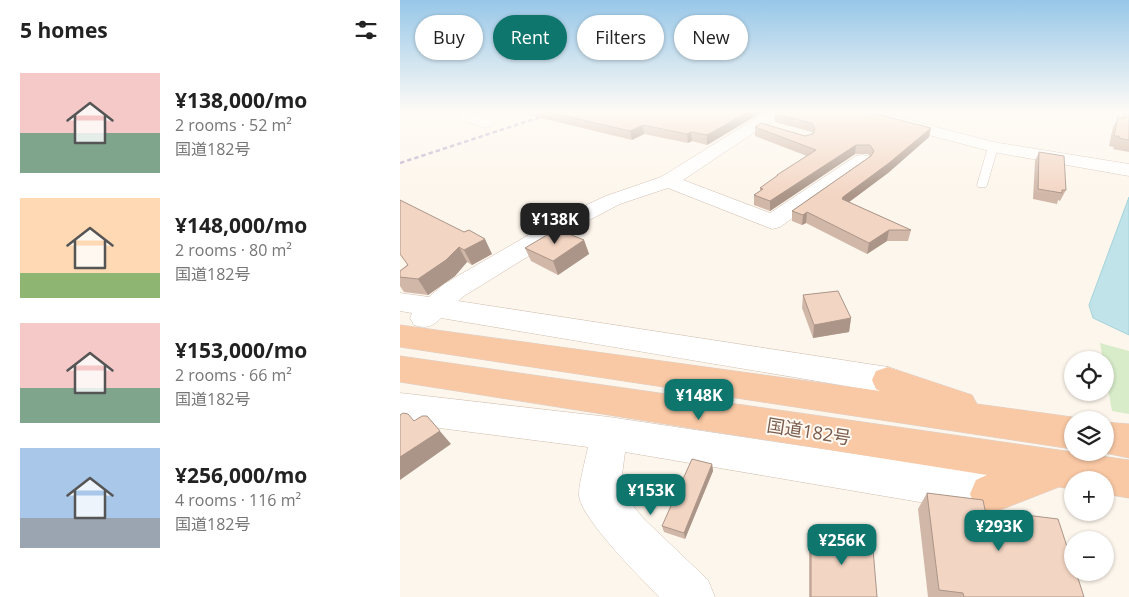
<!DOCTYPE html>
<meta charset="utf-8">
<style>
:root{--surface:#fff;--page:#f6f6f6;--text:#222;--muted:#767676;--accent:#0f766e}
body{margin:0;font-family:"Open Sans","Noto Sans JP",sans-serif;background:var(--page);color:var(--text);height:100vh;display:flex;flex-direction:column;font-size:19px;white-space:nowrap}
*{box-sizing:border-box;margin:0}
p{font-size:16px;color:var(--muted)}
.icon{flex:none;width:28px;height:28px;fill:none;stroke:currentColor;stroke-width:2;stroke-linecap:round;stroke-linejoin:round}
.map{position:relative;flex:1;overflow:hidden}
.side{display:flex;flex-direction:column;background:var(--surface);width:400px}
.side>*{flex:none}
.hud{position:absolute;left:15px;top:15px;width:475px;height:45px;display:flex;gap:10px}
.fabs{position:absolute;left:664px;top:351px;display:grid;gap:10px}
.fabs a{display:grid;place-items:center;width:50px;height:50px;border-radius:50%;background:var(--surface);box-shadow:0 1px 4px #0004;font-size:25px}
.price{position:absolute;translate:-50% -42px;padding:0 11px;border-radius:10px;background:var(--accent);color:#fff;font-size:16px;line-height:32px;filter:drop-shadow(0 1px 2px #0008)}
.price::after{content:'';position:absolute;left:50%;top:30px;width:15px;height:11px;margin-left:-8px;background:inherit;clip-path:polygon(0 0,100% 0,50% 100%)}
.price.on{background:#222;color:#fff}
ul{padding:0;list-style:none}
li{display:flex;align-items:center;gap:15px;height:125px;padding:0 20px}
li span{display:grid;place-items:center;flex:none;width:140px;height:100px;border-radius:0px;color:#555}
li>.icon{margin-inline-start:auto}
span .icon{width:60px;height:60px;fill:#fffc;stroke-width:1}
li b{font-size:21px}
h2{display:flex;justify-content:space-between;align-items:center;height:60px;padding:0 20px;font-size:21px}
.tag{padding:0 18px;border-radius:22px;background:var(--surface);box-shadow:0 1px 4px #0004;font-size:18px;line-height:45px}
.tag.on{background:var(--accent);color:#fff}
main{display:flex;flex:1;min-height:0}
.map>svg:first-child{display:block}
.green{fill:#d8ecc9}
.water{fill:#bfe3e8;stroke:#a5d3da}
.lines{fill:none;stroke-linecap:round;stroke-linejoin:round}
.service-casing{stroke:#d1beb0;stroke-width:1}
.minor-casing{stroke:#d1beb0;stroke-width:1}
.trunk-casing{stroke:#dad1cd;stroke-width:1}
.service{fill:#fff;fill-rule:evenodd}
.minor{fill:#fff;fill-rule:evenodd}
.trunk{fill:#f9c8a4;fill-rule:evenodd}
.rail{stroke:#b9a8c9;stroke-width:2.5;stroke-dasharray:4.5 3;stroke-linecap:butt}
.wall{fill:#d1b7a8}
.shaded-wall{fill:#aa9588}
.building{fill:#f3d5c3;stroke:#aa9588}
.labels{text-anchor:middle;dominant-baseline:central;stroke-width:4;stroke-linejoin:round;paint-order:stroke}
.near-street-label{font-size:18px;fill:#7a5c4d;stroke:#fffaf3}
</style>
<main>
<section class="side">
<h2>5 homes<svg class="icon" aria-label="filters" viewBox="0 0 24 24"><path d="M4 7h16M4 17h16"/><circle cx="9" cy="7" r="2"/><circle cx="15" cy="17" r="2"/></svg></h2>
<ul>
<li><span style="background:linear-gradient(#f6c9c9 60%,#7fa58c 0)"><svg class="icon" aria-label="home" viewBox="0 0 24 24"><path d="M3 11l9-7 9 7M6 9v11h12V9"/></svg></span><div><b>¥138,000/mo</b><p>2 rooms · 52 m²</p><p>国道182号</p></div></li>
<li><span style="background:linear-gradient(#ffd9b3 75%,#8fb573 0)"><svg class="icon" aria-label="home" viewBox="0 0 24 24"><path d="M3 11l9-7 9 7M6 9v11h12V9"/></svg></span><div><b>¥148,000/mo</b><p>2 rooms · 80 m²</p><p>国道182号</p></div></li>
<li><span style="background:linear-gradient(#f6c9c9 65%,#7fa58c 0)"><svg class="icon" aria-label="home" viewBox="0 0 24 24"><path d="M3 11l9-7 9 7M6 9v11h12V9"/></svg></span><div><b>¥153,000/mo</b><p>2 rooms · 66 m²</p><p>国道182号</p></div></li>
<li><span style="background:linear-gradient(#a9c7e8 70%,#9aa5b1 0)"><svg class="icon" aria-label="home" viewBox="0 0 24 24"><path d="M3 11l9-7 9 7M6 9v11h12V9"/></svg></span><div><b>¥256,000/mo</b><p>4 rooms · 116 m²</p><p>国道182号</p></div></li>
</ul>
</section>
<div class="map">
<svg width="729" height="597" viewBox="0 0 729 597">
<rect width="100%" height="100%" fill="#fdf6ec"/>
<path class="green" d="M 700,343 L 729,351 L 729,414 L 712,411 L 705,373 L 705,360 L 703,360 Z"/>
<path class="water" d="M 729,197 L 729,335 L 693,318 L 689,305 Z"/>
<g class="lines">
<defs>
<path id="service" d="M 593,144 L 598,147 L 587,185 L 586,187 L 578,187 L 577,185 L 588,147 Z"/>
<path id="minor" d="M 43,111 L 65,111 L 91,120 L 93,123 L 91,126 L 85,128 L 45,114 Z
M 368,111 L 386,111 L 283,180 L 370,213 L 456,156 L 462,155 L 468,156 L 471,160 L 468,164 L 380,227 L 372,229 L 268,188 L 220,204 L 174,228 L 64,296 L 58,301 L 488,367 L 500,371 L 504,380 L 500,389 L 488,393 L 41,318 C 32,327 26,329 14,325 L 10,318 L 12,313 L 0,311 L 0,293 L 29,297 L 44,284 L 158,218 L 206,196 L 261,177 Z
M 448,111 L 476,111 L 593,142 L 729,164 L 729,176 L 593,152 L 450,114 Z
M 0,393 L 209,417 L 590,474 L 604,480 L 610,494 L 604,508 L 590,514 L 225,452 L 220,490 L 244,519 L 308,580 L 315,597 L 259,597 C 241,578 182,520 179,496 C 178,487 186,458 188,447 L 0,423 Z"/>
<path id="trunk" d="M 0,325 L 480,391 L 476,389 L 472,380 L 476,371 L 488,367 L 572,395 L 577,404 L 672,417 L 681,420 L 672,420 L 672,449 L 0,347 Z
M 0,356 L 729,460 L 729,498 L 705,494 L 705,480 L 672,480 L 672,489 L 659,487 L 590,514 L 576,508 L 570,494 L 576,480 L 587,475 L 0,382 Z
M 705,422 L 729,424 L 729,458 L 700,452 L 705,452 Z"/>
</defs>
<use href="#service" class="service-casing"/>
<use href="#minor" class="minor-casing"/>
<use href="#trunk" class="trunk-casing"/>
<use href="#service" class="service"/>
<use href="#minor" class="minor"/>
<use href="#trunk" class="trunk"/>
<path class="rail" d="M 0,163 L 159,111"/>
</g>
<path class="wall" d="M 112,111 L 364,111 L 307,145 L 292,141 L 288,143 L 244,134 L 232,140 Z
M 726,111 L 729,111 L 729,152 L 713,149 L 714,147 L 709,146 L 713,127 L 718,117 L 722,118 Z
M 375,114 L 531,128 L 529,137 L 488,173 L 449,202 L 511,230 L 508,241 L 487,241 L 467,254 L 406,223 L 402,225 L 392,221 L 392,211 L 470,156 L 468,154 L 455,154 L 370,211 L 354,205 L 354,195 L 360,191 L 360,188 L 376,177 L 377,175 L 407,156 L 355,136 L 355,127 L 405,136 L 413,134 L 412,132 L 375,122 Z
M 639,152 L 666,190 L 660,201 L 658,200 L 657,204 L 633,199 L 635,161 Z
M 0,200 L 92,254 L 72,265 L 67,262 L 55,276 L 28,295 L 4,292 L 0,286 L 0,271 L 7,265 Z
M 149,236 L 184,240 L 189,254 L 158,275 L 131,261 L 125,248 Z
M 403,295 L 451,318 L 449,332 L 413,338 L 402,308 Z
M 312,464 L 313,471 L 285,539 L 264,532 L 262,526 Z
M 527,493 L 585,510 L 684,597 L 528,597 L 518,509 Z
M 411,532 L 477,597 L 409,597 L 409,543 Z"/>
<path class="shaded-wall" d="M 76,111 L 84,111 L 77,113 Z
M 350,111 L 364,111 L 307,145 L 307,135 Z
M 243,125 L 244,134 L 232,140 L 230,131 Z
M 531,128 L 529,137 L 488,173 L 441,208 L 441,209 L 443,197 Z
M 291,132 L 292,141 L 288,143 L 287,134 Z
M 456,145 L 455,154 L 370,211 L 370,201 Z
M 407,212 L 406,223 L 402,225 L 403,215 Z
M 489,230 L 487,241 L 467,254 L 469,243 Z
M 85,239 L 92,254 L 72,265 L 64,250 Z
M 184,240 L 189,254 L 158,275 L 153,261 Z
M 59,247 L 67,262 L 55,276 L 28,295 L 18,279 Z
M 451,318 L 449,332 L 413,338 L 414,325 Z
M 27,416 L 51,444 L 0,480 L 0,457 Z
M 312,464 L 313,471 L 285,539 L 284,533 Z"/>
<path class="building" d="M 144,111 L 350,111 L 307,135 L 291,132 L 287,134 L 243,125 L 230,131 Z
M 378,111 L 465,111 L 531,128 L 489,163 L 443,197 L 442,199 L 511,230 L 489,230 L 469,243 L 407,212 L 403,215 L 392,211 L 471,156 L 474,151 L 470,145 L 456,145 L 370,201 L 354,195 L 363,189 L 360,188 L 378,175 L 377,175 L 416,150 L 355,127 L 361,123 L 405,136 L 413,134 L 415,128 L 412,123 L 375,114 Z
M 726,111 L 729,111 L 729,140 L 719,138 L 719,136 L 714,136 L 718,117 L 724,119 Z
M 639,152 L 664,156 L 666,190 L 662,190 L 662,193 L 638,189 Z
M 0,200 L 64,232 L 69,230 L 85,239 L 64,250 L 59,247 L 46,260 L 18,279 L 0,277 L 0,271 L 8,265 L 0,254 Z
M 159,230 L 184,240 L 153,261 L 125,248 L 147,235 L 149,236 Z
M 438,291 L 451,318 L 414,325 L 403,295 Z
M 3,413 L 8,414 L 14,421 L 22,416 L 27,416 L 40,431 L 0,457 L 0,415 Z
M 292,459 L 312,464 L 284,533 L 262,526 Z
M 527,493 L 583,500 L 585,510 L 658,519 L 672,562 L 672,572 L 676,572 L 684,597 L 564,597 L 563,593 L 539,590 Z
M 411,532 L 472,537 L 477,597 L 411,597 Z"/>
<linearGradient id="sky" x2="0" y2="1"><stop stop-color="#97c7e8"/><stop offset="0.57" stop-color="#fefbf6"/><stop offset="1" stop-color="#fefbf6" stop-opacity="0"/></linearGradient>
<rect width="729" height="195" fill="url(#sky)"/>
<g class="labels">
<g class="near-street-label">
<text transform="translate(409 431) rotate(9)">国道182号</text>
</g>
</g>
</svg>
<div class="fabs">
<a><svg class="icon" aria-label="locate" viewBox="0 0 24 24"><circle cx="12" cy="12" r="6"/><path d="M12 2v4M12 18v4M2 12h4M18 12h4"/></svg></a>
<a><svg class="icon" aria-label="layers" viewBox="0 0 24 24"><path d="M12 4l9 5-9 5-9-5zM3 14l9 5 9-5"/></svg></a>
<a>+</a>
<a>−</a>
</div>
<b class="price on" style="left:155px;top:245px">¥138K</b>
<b class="price" style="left:299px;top:421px">¥148K</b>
<b class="price" style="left:251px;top:516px">¥153K</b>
<b class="price" style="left:599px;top:552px">¥293K</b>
<b class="price" style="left:442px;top:566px">¥256K</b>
<div class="hud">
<a class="tag">Buy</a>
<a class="tag on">Rent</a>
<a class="tag">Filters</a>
<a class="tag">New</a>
</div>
</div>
</main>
